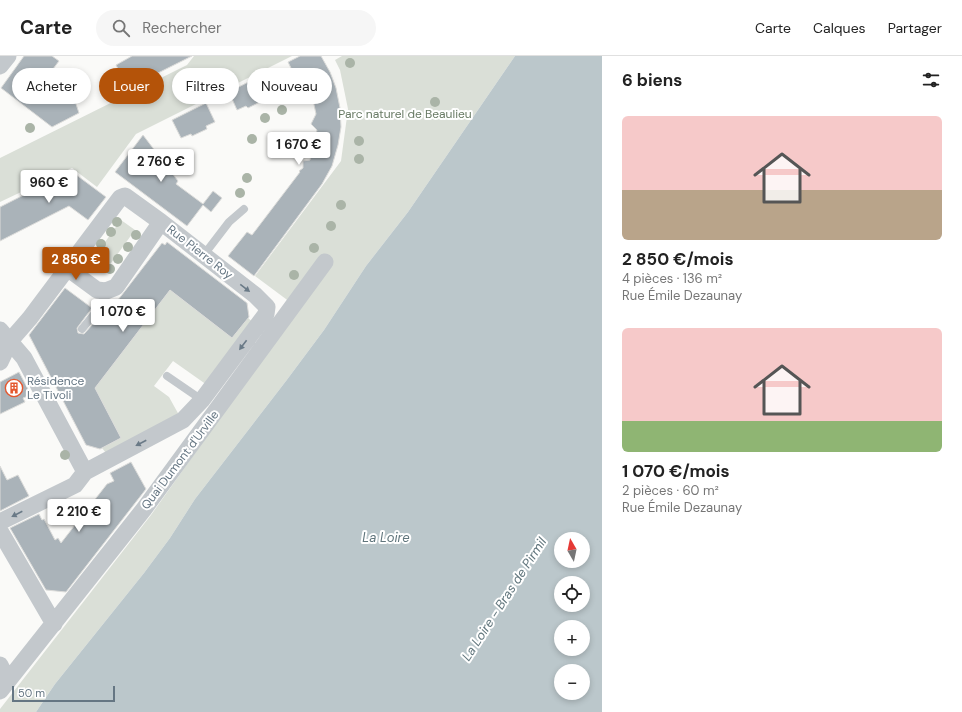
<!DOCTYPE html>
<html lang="fr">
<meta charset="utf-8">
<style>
:root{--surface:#fff;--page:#f6f6f6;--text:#222;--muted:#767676;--line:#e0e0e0;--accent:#b45309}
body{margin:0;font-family:"DM Sans",sans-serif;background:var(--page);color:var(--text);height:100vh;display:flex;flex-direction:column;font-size:15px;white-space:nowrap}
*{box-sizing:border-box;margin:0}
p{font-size:13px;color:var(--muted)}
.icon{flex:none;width:22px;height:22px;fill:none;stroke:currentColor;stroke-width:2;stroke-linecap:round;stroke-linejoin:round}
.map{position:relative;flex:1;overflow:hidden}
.details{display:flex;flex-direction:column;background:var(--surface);width:360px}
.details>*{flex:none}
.banner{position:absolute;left:12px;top:12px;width:380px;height:36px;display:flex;gap:8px}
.needle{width:26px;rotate:351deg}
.fabs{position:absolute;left:554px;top:476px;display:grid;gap:8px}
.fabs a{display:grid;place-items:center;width:36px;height:36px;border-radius:50%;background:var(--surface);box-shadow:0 2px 6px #0003;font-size:20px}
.scale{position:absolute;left:12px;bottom:10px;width:103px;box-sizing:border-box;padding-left:4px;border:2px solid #657683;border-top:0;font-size:11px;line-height:14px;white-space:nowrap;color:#657683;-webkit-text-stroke:3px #fff;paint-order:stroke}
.price{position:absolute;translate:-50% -34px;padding:0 9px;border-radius:4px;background:#fff;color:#222;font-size:13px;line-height:26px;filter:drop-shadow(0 1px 2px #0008)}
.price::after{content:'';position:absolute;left:50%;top:24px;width:12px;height:9px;margin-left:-6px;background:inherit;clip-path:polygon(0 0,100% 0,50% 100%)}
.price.on{background:var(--accent);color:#fff}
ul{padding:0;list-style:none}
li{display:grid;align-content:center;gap:8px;height:212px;padding:0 20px}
li span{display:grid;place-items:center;height:124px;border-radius:6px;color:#555}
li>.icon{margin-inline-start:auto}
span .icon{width:72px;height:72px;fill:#fffc;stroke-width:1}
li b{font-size:17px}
h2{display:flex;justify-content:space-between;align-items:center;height:48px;padding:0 20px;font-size:17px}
.tag{padding:0 14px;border-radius:18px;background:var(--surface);box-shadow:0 2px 6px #0003;font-size:14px;line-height:36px}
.tag.on{background:var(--accent);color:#fff}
header{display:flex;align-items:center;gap:24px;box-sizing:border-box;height:56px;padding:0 20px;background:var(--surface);border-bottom:1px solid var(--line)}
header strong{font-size:19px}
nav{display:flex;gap:22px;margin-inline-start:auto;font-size:14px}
.search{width:280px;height:36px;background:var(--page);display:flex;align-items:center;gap:10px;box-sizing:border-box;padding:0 14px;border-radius:22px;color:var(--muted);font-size:15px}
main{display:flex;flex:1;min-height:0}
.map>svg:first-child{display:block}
.green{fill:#dadfd7}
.water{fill:#bbc7cb;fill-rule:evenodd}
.building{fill:#aab3b9;stroke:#dcdcda}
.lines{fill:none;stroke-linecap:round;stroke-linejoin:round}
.lane{stroke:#c3c8cc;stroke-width:8}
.street{stroke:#c3c8cc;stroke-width:17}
.tree{fill:#aab4a7}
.oneway{fill:#6a7a87}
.labels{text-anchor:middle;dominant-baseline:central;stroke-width:4;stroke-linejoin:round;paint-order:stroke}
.park-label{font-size:12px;fill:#687a64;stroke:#fff}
.street-label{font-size:12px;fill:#657683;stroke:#fff}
.poi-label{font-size:12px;fill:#657683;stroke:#fff;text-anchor:start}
.water-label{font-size:13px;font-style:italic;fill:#60757c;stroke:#fff}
</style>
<header>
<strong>Carte</strong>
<div class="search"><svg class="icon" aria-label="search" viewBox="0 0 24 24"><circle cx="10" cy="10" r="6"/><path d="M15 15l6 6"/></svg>Rechercher</div>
<nav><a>Carte</a><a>Calques</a><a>Partager</a></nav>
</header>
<main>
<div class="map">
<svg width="602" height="656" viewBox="0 0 602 656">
<rect width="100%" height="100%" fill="#fafaf8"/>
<path class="green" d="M 194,0 L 292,0 L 136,78 L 97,131 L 72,112 L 0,146 L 0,102 L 187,9 Z
M 342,0 L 515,0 L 408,156 L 366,210 L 324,274 L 286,325 L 195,443 L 170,482 L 144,517 L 55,628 L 36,656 L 0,656 L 0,653 L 151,459 L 298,252 L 255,220 L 341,105 L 348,53 L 340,14 L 335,4 Z
M 121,164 L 135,174 L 106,214 L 92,204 Z
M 170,234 L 232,282 L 248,262 L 254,267 L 207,329 L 173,305 L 154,330 L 169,341 L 179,359 L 106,397 L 102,392 L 121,382 L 95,332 Z"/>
<path class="water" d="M 515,0 L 602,0 L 602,656 L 36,656 L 55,628 L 144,517 L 170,482 L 195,443 L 286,325 L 324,274 L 366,210 L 408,156 ZM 561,483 L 583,483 L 583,505 L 561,505 ZM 561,527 L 583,527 L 583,549 L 561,549 ZM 561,571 L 583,571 L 583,593 L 561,593 ZM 561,615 L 583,615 L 583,637 L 561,637 Z"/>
<path class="building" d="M 24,0 L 52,0 L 59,5 L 44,25 L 66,42 L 69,36 L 80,44 L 76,48 L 79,57 L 52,71 L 1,32 Z
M 132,0 L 192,0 L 128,32 L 116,9 Z
M 300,0 L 321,0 L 330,16 L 336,32 L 340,52 L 341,71 L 338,89 L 332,110 L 322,128 L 254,220 L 228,200 L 247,176 L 252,179 L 300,116 L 299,115 L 303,112 L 303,105 L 310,104 L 317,74 L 311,68 L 316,58 L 310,30 L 304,31 L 298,26 L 288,6 Z
M 262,19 L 271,37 L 261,42 L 262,45 L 248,52 L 246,50 L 237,54 L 229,36 Z
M 206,47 L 215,66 L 206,70 L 207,73 L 192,80 L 191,78 L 181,82 L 172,64 Z
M 143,79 L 178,125 L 176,128 L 203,148 L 213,135 L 222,142 L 211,156 L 203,149 L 187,170 L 115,116 Z
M 71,115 L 106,141 L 88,164 L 69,150 L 0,185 L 0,151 Z
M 167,186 L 247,247 L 249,261 L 232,282 L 170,234 L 95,332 L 121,382 L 100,393 L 86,389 L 29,279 L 65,232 L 92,252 L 77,272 L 78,277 L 84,278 L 101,259 L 104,262 L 162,187 L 165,189 Z
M 19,316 L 31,339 L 23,342 L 25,346 L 0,358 L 0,326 Z
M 131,406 L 146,433 L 66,536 L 46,534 L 10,472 L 39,458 L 42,464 L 44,463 L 55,484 L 58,482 L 61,487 L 107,428 L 114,425 L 110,417 Z
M 0,410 L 7,424 L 18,419 L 29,440 L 0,455 Z"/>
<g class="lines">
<path class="lane" d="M 203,200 L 229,166 L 244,153
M 82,273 L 100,251 L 106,235
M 167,320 L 202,344"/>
<path class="street" d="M 0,10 L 8,0
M 67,212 L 97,234 L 106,235 L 116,231 L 161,166
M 0,274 L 24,302 L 85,416
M 0,306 L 10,285 L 30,262 L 120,142 L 125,140 L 161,166 L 255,239 L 267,251 L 266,258 L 202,344 L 183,364 L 85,416 L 75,429 L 0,466
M 0,475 L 54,568
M 0,609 L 8,625
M 0,635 L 144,453 L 325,206"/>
</g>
<g class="tree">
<circle cx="350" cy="7" r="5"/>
<circle cx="435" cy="46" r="5"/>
<circle cx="282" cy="54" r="5"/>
<circle cx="265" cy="62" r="5"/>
<circle cx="30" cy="72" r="5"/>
<circle cx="252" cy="83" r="5"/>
<circle cx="359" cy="85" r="5"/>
<circle cx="359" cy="103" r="5"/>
<circle cx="247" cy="122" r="5"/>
<circle cx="240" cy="137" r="5"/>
<circle cx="341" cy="149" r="5"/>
<circle cx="117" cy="166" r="5"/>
<circle cx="331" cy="170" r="5"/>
<circle cx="111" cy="176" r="5"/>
<circle cx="136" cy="179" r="5"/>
<circle cx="101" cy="188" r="5"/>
<circle cx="128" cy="191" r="5"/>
<circle cx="314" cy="192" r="5"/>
<circle cx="93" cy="199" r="5"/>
<circle cx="118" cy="203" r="5"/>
<circle cx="110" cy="213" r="5"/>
<circle cx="294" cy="219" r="5"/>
<circle cx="65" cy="399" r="5"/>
</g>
<defs><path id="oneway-solid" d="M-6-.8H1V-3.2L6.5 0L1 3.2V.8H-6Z"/></defs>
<g class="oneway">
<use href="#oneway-solid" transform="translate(245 232) rotate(38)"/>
<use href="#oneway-solid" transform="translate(243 289) rotate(127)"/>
<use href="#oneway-solid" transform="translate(141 387) rotate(152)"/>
<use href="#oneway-solid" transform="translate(17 458) rotate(153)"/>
</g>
<defs>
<symbol id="building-ring" viewBox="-11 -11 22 22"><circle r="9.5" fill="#fff" stroke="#e4572e" stroke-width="1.5"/><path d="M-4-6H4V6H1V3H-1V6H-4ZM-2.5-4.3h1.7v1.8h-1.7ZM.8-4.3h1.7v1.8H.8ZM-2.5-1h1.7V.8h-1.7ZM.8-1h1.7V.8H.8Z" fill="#e4572e"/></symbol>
</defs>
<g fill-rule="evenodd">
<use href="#building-ring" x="4" y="322" width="20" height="20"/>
</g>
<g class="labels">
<g class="park-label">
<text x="405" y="58">Parc naturel de Beaulieu</text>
</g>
<g class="street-label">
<text transform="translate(200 196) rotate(38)">Rue Pierre Roy</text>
<text transform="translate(180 404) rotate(-53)">Quai Dumont d'Urville</text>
</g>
<g class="poi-label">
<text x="27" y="325">Résidence<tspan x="27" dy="14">Le Tivoli</tspan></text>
</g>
<g class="water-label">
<text x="386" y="481">La Loire</text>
<text transform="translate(504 543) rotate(-57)">La Loire - Bras de Pirmil</text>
</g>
</g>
</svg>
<div class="fabs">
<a><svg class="needle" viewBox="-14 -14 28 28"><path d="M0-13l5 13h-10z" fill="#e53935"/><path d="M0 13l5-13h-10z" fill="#767676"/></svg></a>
<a><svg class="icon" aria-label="locate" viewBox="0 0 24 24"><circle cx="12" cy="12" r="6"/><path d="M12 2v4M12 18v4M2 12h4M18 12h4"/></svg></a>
<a>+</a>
<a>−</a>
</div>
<div class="scale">50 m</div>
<b class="price" style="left:299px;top:110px">1 670 €</b>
<b class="price" style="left:161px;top:127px">2 760 €</b>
<b class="price" style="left:49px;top:148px">960 €</b>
<b class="price on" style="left:76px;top:225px">2 850 €</b>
<b class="price" style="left:123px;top:277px">1 070 €</b>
<b class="price" style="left:79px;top:477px">2 210 €</b>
<div class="banner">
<a class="tag">Acheter</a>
<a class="tag on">Louer</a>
<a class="tag">Filtres</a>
<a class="tag">Nouveau</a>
</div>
</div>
<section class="details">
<h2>6 biens<svg class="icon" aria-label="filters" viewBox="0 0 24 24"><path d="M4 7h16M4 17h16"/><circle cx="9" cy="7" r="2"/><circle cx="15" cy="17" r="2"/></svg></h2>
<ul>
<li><span style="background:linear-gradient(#f6c9c9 60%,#b9a48a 0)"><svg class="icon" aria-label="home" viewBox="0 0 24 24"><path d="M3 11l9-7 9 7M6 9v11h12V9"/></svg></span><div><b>2 850 €/mois</b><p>4 pièces · 136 m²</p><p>Rue Émile Dezaunay</p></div></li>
<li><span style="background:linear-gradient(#f6c9c9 75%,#8fb573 0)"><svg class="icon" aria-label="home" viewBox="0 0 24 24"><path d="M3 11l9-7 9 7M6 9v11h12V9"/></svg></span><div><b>1 070 €/mois</b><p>2 pièces · 60 m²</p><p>Rue Émile Dezaunay</p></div></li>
</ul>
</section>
</main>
